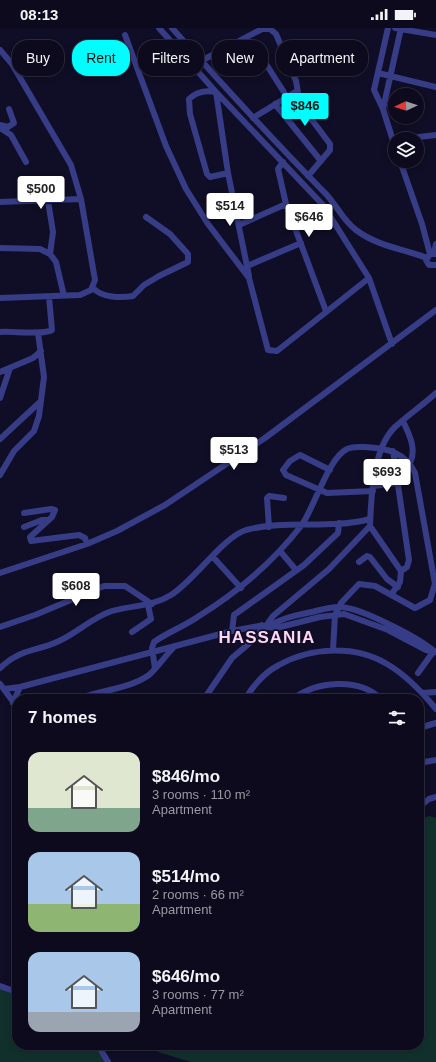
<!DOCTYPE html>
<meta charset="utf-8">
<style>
:root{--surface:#0c0a1c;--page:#151325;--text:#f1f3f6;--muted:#9a9aa3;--line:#2c2b3b;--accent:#00fefe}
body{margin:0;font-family:Arial,sans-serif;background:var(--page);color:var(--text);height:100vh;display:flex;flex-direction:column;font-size:15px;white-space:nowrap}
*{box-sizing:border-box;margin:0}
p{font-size:13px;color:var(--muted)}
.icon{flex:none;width:22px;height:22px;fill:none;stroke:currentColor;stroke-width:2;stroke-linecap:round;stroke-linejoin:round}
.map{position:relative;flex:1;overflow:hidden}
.sheet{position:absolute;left:12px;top:666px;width:412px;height:356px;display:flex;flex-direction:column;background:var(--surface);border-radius:16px;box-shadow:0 2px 6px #0003,0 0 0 1px var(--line)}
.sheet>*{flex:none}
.top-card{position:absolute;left:12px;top:12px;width:412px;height:36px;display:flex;gap:8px}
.needle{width:26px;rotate:266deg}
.buttons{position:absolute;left:388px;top:60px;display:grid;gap:8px}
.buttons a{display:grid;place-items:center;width:36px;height:36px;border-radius:50%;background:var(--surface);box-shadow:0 2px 6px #0003,0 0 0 1px var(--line);font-size:20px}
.price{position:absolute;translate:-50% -34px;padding:0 9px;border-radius:4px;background:#fff;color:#222;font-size:13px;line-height:26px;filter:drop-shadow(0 1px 2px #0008)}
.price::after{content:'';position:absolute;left:50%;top:24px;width:12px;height:9px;margin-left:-6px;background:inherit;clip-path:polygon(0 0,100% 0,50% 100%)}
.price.current{background:var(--accent);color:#111}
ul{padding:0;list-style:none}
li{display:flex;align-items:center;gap:12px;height:100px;padding:0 16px}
li span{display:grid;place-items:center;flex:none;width:112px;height:80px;border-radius:12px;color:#555}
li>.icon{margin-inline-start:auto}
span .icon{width:48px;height:48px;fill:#fffc;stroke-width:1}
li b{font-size:17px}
h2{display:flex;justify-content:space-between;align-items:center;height:48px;padding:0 16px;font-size:17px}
.pill{padding:0 14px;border-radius:16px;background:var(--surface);box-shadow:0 2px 6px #0003,0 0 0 1px var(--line);font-size:14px;line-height:36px}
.pill.current{background:var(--accent);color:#111}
.status{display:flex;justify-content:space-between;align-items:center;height:28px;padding:0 20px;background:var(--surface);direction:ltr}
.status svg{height:11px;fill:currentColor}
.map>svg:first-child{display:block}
.green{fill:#11302c}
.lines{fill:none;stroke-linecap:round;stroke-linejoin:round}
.minor{stroke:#373c87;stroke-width:6}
.labels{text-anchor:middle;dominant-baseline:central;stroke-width:3.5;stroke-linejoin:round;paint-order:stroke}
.district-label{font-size:17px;font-weight:bold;letter-spacing:1px;fill:#ffd5f4;stroke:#100e26}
</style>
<div class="status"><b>08:13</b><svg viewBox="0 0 49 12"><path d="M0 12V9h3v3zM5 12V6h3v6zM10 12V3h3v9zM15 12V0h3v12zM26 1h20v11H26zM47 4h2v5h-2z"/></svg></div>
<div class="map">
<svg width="436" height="1034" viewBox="0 0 436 1034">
<rect width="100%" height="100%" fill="#100e26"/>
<path class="green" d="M 429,788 L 436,790 L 436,1034 L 191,1034 L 158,1024 L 153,1017 L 419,1017 L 419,792 Z
M 0,957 L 17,963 L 17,1017 L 96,1017 L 102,1021 L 104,1034 L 0,1034 Z"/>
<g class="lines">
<path class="minor" d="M 159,0 L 216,64 L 228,145 L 249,248
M 172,0 C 221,55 271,110 323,163 C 335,174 343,193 356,202 C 377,218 403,221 427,230
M 388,0 L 374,62 L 383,81 L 395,119
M 395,0 L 436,7
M 125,7 L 166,118 L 186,161 L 208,196 L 249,250 L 268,322 L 277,323 L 369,250
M 230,18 L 236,30 L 241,32 L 258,27 L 261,28 L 287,69
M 0,22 L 12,36 L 71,137 L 81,171 L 95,252 L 91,262 L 80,267 L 0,270
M 201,33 L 262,1 L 270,1 L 276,6 L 296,53 L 300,76 L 330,116 L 330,122 L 308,148
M 378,45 L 436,59
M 275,76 L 321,133
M 383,81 L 401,0
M 253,90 L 297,63
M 0,97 L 8,99 L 14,95 L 9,81
M 0,100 L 11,107 L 26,134
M 402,111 L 436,107
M 400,133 L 422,196 L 430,226
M 283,134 L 278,141 L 286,176 L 326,283
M 228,145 L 210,149 L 207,146 L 190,86 L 189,71 C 197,63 206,62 216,64 L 323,177 L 369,250 L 392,316
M 48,173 L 53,204 L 50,226 L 56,234 L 64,268
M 0,174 L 81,171
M 239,197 L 286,176
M 0,220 L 40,221 L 50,226
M 434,225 L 436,216
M 436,226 L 430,226 L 426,232 L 429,237 L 436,237
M 247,238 L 301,215
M 93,260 C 102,270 121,270 133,268 L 144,257 L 159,248 L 188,234 L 188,226 L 170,206 L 146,189
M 0,304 C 12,303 45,307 52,302 L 49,269
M 0,344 L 33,330 L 41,323
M 0,370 L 10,340
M 403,393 C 409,406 417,421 410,435
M 0,411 L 41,373
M 393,423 L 409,532 L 407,539 L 401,543
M 330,442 L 300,427 L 290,433 L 283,442 L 286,447 L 327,465 L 373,463
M 0,447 L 14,423 L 34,403 L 39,388 L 44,349 L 38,305
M 373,458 L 398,455
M 24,485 L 51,481 L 55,482 L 52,489 L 30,509 L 31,513 L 79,507 L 85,510 L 87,516
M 24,499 L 42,492 L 48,492
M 269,499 L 267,470 L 269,468 L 284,470
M 280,523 L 296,542
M 213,529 L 241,560
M 359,534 L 367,528 L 370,529 L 387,551 L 398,559
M 0,545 L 87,516 L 117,503 L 165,477 L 265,410 L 436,282
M 391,567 L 400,554 L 401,543 L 370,498 C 371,469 373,420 395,399 C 408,387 423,377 436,365
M 266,598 L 273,588 L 329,541 L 370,498
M 271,598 C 278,591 293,588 302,586 C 315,584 329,578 341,579 C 361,580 420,610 435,624
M 0,599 L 35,587 L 104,558 L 125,558 L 152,576
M 232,603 L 234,587 L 304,537 L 338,505 L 339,495
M 132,604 L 151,591 L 148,577
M 0,640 C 21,620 36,624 59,613 C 78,604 93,589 112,583 C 132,577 152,579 171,567 C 194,553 223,509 246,502 C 286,491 329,502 370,491
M 155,640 L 152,620 L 154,614 C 168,604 185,598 199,588 C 238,564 272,535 301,498 C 314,481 328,430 347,421 C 352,418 359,419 365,419 C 386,420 405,424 415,445 L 435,556 L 430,572 L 415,580 L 375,558 L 359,556 L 341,575 L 335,587 L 333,622
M 418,645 L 433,624
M 0,656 L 17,679
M 20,659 L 232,603 L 259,598 L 276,600 L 320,589 L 344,586 L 388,602 L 426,622 L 436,624
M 4,661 L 20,659 L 13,675
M 422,665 L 436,664
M 78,671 C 101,662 129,661 149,647 C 158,639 165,628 174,619
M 204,671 L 232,630 L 259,607 L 262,597
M 245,671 C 253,658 265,644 279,637 C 311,619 355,617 387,636 C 406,647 422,664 436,681
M 293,671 C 316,653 359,649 381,671
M 419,700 L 436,695
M 17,721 L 17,728
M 419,735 L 436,732
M 419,779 L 429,771 L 436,769
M 0,958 L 17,964
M 98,1017 L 108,1034"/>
</g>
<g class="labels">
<g class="district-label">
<text x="267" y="609">HASSANIA</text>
</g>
</g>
</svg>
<div class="buttons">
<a><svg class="needle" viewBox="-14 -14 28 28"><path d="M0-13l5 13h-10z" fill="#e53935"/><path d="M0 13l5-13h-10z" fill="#9a9aa3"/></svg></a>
<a><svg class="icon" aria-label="layers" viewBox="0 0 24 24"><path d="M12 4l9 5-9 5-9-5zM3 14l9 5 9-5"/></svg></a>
</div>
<b class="price current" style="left:305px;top:99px">$846</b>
<b class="price" style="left:41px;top:182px">$500</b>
<b class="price" style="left:230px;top:199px">$514</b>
<b class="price" style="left:309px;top:210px">$646</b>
<b class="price" style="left:234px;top:443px">$513</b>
<b class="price" style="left:387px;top:465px">$693</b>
<b class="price" style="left:76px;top:579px">$608</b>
<div class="top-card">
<a class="pill">Buy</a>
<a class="pill current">Rent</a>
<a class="pill">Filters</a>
<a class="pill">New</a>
<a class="pill">Apartment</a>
</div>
<section class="sheet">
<h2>7 homes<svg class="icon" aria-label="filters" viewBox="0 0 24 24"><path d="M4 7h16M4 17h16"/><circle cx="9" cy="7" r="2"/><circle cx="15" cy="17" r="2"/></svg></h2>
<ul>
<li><span style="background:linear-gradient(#dfe7d0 70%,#7fa58c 0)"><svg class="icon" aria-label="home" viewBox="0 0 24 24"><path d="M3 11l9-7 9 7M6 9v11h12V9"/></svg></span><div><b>$846/mo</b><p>3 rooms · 110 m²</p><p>Apartment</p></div></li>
<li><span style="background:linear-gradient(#a9c7e8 65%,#8fb573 0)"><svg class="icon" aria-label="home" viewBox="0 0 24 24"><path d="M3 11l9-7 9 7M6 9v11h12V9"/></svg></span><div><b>$514/mo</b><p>2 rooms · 66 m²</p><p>Apartment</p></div></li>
<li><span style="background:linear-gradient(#a9c7e8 75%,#9aa5b1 0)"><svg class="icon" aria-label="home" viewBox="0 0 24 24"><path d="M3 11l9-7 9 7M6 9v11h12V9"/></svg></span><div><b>$646/mo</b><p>3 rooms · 77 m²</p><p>Apartment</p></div></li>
</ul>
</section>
</div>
